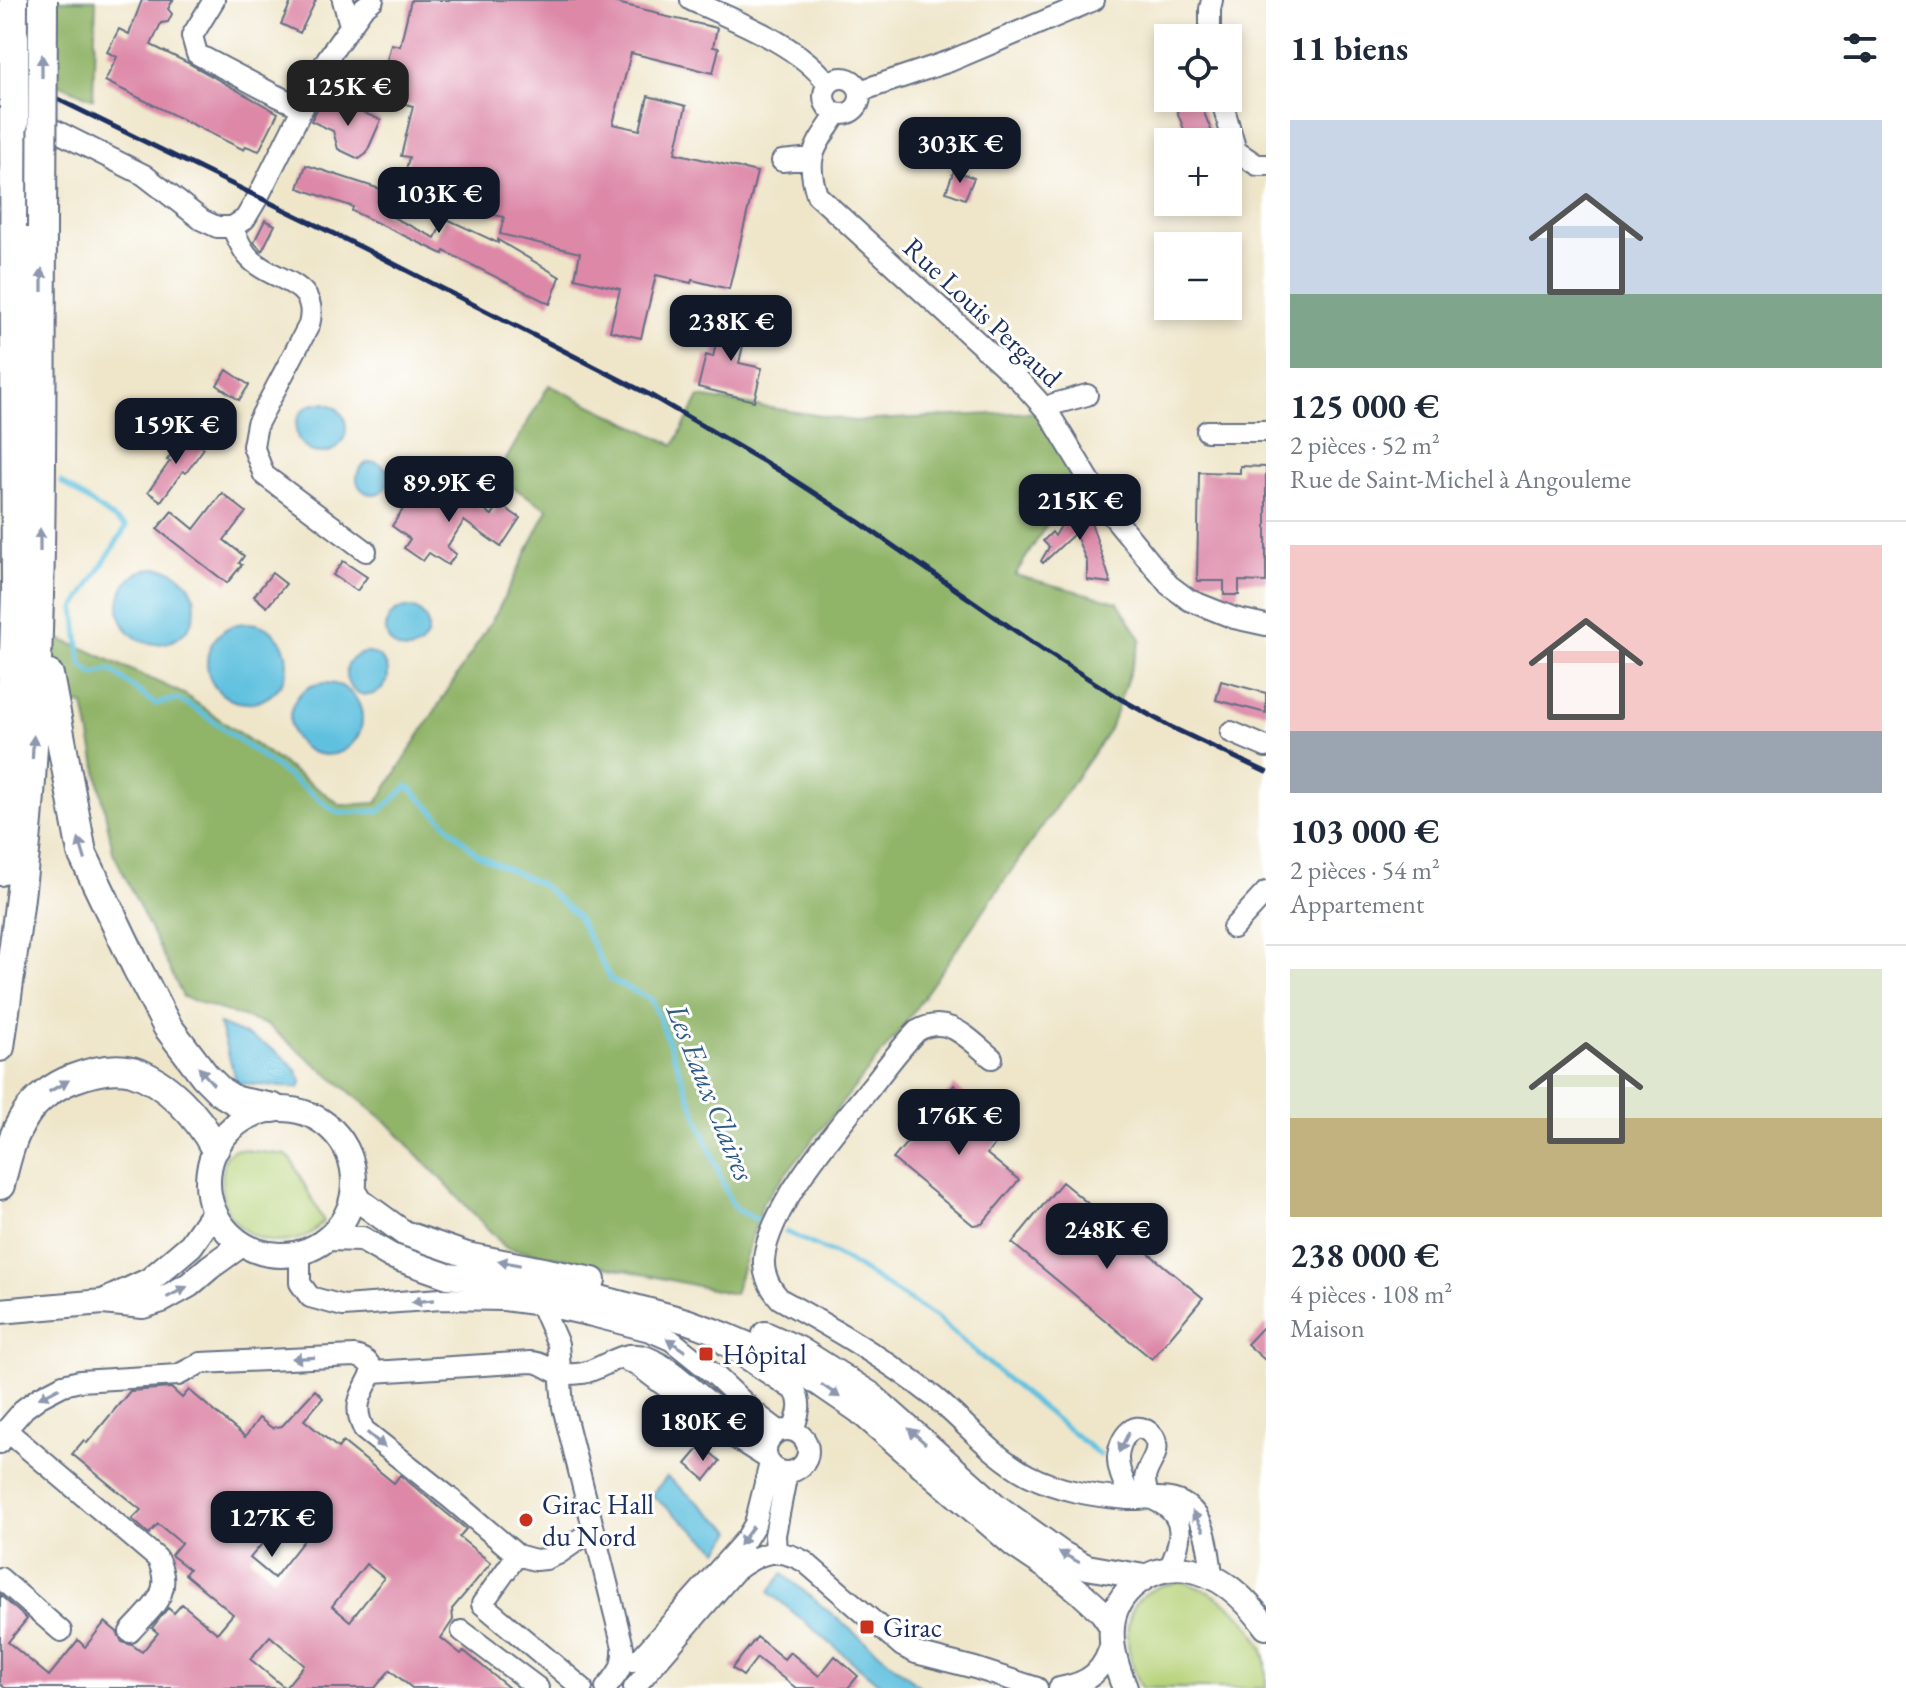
<!DOCTYPE html>
<html lang="fr">
<meta charset="utf-8">
<style>
:root{--surface:#fff;--page:#f6f6f7;--text:#1f2937;--muted:#747a83;--line:#e0e1e3;--accent:#111827}
body{margin:0;font-family:"EB Garamond",serif;background:var(--page);color:var(--text);height:100vh;display:flex;flex-direction:column;font-size:30px;white-space:nowrap}
*{box-sizing:border-box;margin:0}
p{font-size:26px;color:var(--muted)}
.icon{flex:none;width:44px;height:44px;fill:none;stroke:currentColor;stroke-width:2;stroke-linecap:round;stroke-linejoin:round}
.map{position:relative;flex:1;overflow:hidden}
.drawer{display:flex;flex-direction:column;background:var(--surface);width:640px}
.drawer>*{flex:none}
.controls{position:absolute;left:1154px;top:24px;display:grid;gap:16px}
.controls a{display:grid;place-items:center;width:88px;height:88px;border-radius:0px;background:var(--surface);box-shadow:0 4px 12px #0003;font-size:40px}
.price{position:absolute;translate:-50% -68px;padding:0 18px;border-radius:16px;background:var(--accent);color:#fff;font-size:26px;line-height:52px;filter:drop-shadow(0 2px 4px #0008)}
.price::after{content:'';position:absolute;left:50%;top:48px;width:24px;height:18px;margin-left:-12px;background:inherit;clip-path:polygon(0 0,100% 0,50% 100%)}
.price.on{background:#222;color:#fff}
ul{padding:0;list-style:none}
li{display:grid;align-content:center;gap:16px;height:424px;padding:0 24px}
li+li{border-top:2px solid var(--line)}
li span{display:grid;place-items:center;height:248px;border-radius:0px;color:#555}
li>.icon{margin-inline-start:auto}
span .icon{width:144px;height:144px;fill:#fffc;stroke-width:1}
li b{font-size:34px}
h2{display:flex;justify-content:space-between;align-items:center;height:96px;padding:0 24px;font-size:34px}
main{display:flex;flex:1;min-height:0}
.map>svg:first-child{display:block}
.green{fill:#b6d278;stroke:#68806b;stroke-width:2}
.forest{fill:#90b468;stroke:#567263;stroke-width:2}
.water{fill:#60c1df;stroke:#3e789e;stroke-width:2}
.lines{fill:none;stroke-linecap:round;stroke-linejoin:round}
.stream{stroke:#60c1df;stroke-width:5}
.building{fill:#dd88a7;fill-rule:evenodd}
.minor-casing{stroke:#656f84;stroke-width:24}
.major-casing{stroke:#656f84;stroke-width:28}
.highway-casing{stroke:#656f84;stroke-width:32}
.minor{stroke:#fff;stroke-width:20}
.major{stroke:#fff;stroke-width:24}
.highway{stroke:#fff;stroke-width:28}
.rail{stroke:#1b2f5e;stroke-width:5}
.highway-bridge-casing{stroke:#656f84;stroke-width:32;stroke-linecap:butt}
.highway-bridge{stroke:#fff;stroke-width:28}
.oneway{fill:#8d97ae}
.poi-dot{fill:#c8321e;stroke:#fff;stroke-width:3}
.labels{text-anchor:middle;dominant-baseline:central;stroke-width:6;stroke-linejoin:round;paint-order:stroke}
.street-label{font-size:28px;fill:#1b2f5e;stroke:#fff}
.poi-label{font-size:28px;fill:#1b2f5e;stroke:#fff;text-anchor:start}
.water-label{font-size:30px;font-style:italic;fill:#305b85;stroke:#fff}
</style>
<main>
<div class="map">
<svg width="1266" height="1688" viewBox="0 0 1266 1688">
<rect width="100%" height="100%" fill="#fff"/>
<filter id="ink" filterUnits="userSpaceOnUse"><feTurbulence type="fractalNoise" baseFrequency=".0125" numOctaves="2"/><feDisplacementMap in="SourceGraphic" scale="16" xChannelSelector="R" yChannelSelector="G"/><feConvolveMatrix kernelMatrix="1 2 1 2 8 2 1 2 1" color-interpolation-filters="sRGB"/></filter>
<filter id="wash" filterUnits="userSpaceOnUse"><feTurbulence type="fractalNoise" baseFrequency=".006" numOctaves="4" result="noise"/><feDisplacementMap in="SourceGraphic" scale="32" xChannelSelector="R" yChannelSelector="G"/><feGaussianBlur stdDeviation="1.8" result="paint"/><feColorMatrix in="noise" values="0 0 0 0 0 0 0 0 0 0 0 0 0 0 0 0 0 1.4 0 .05"/><feComposite in="paint" operator="in"/></filter>
<g filter="url(#wash)">
<rect width="100%" height="100%" fill="#efe6ca"/>
<path class="green" d="M 235,1149 L 286,1155 L 291,1159 L 324,1222 C 319,1225 315,1231 309,1234 C 277,1253 233,1236 223,1199 C 220,1184 223,1169 226,1155 Z
M 1181,1582 C 1219,1591 1258,1622 1266,1662 C 1266,1670 1266,1680 1266,1688 L 1142,1688 C 1126,1657 1115,1605 1156,1588 C 1164,1584 1172,1584 1181,1582 Z"/>
<path class="forest" d="M 0,0 L 96,0 L 93,99 L 0,58 Z
M 549,385 L 674,445 L 699,397 L 854,421 L 1035,412 L 1078,475 L 1015,575 L 1118,602 L 1141,639 L 1110,729 L 901,1029 L 763,1202 L 734,1294 L 620,1269 L 506,1248 L 387,1122 L 267,1025 L 183,997 L 113,852 L 84,705 L 0,690 L 0,618 L 83,648 L 184,694 L 341,805 L 377,803 L 497,612 L 548,509 L 496,477 Z"/>
<path class="water" d="M296 428a25 25 0 1 1 50 0a25 25 0 1 1-50 0Z
M357 478a16 16 0 1 1 32 0a16 16 0 1 1-32 0Z
M119 606a38 38 0 1 1 76 0a38 38 0 1 1-76 0Z
M386 629a21 21 0 1 1 42 0a21 21 0 1 1-42 0Z
M207 663a40 40 0 1 1 80 0a40 40 0 1 1-80 0Z
M346 674a21 21 0 1 1 42 0a21 21 0 1 1-42 0Z
M290 719a36 36 0 1 1 72 0a36 36 0 1 1-72 0Z
M 219,1024 C 251,1037 285,1049 302,1080 L 299,1088 L 237,1083 Z
M 667,1477 L 733,1531 L 719,1550 L 651,1495 Z
M 783,1574 L 922,1688 L 884,1688 L 769,1592 Z"/>
<g class="lines">
<path class="stream" d="M 61,482 L 126,527 L 75,608 L 81,664 L 93,674 L 111,670 L 155,704 L 177,699 L 198,710 L 338,813 L 380,811 L 408,786 L 478,855 L 542,885 L 577,916 L 611,980 L 652,1000 L 728,1196 L 736,1209 L 763,1222
M 786,1232 L 843,1258 L 937,1318 L 1011,1383 L 1100,1455"/>
</g>
<g id="blocks">
<path class="building" d="M 142,0 L 173,0 L 168,9 L 172,14 L 168,22 L 161,23 L 151,45 L 188,63 L 278,113 L 259,151 L 246,146 L 244,150 L 105,81 L 117,57 L 107,52 L 119,29 L 129,34 Z
M 292,0 L 316,0 L 300,33 L 281,24 Z
M 411,0 L 604,0 L 659,13 L 659,15 L 717,28 L 713,47 L 719,48 L 713,73 L 631,53 L 613,124 L 640,130 L 648,96 L 686,106 L 675,153 L 757,172 L 729,289 L 692,280 L 691,283 L 656,275 L 641,338 L 610,331 L 620,289 L 575,278 L 580,253 L 500,234 L 504,217 L 469,209 L 472,197 L 444,190 L 443,194 L 431,191 L 404,179 L 409,157 L 401,156 L 413,106 L 378,97 L 391,44 L 400,46 Z
M 1181,98 L 1198,98 L 1216,142 L 1189,142 L 1173,101 Z
M 322,99 L 349,111 L 350,107 L 381,120 L 366,154 L 359,159 L 338,149 L 333,131 L 311,121 Z
M 306,165 L 383,190 L 378,210 L 435,238 L 445,218 L 498,243 L 498,240 L 560,277 L 550,304 L 444,251 L 443,254 L 352,211 L 353,207 L 298,188 Z
M 954,170 L 974,178 L 965,199 L 946,192 Z
M 265,220 L 275,225 L 262,251 L 254,242 Z
M 733,310 L 750,314 L 739,363 L 762,368 L 754,401 L 698,387 L 706,355 L 713,357 L 720,325 L 729,327 Z
M 227,370 L 249,385 L 239,400 L 217,385 Z
M 185,434 L 204,448 L 186,473 L 183,471 L 161,501 L 148,492 L 170,461 L 167,460 Z
M 1240,466 L 1266,467 L 1266,582 L 1239,581 L 1239,595 L 1224,595 L 1224,581 L 1197,581 L 1199,472 L 1240,473 Z
M 445,485 L 492,515 L 499,504 L 520,518 L 501,547 L 464,521 L 447,547 L 456,554 L 448,565 L 429,553 L 423,561 L 404,548 L 410,539 L 392,526 L 409,500 L 419,498 L 431,505 Z
M 222,493 L 246,512 L 224,540 L 244,556 L 239,563 L 242,565 L 227,583 L 157,529 L 172,511 L 194,529 Z
M 1079,495 L 1084,511 L 1087,510 L 1111,583 L 1087,580 L 1087,563 L 1075,533 L 1043,563 L 1041,561 L 1049,547 L 1043,541 L 1052,532 L 1055,536 Z
M 343,561 L 367,577 L 357,591 L 333,575 Z
M 272,573 L 286,584 L 267,607 L 254,596 Z
M 1221,681 L 1266,693 L 1266,713 L 1216,700 Z
M 954,1085 L 1007,1129 L 987,1154 L 1019,1180 L 982,1224 L 973,1225 L 893,1159 Z
M 1062,1182 L 1203,1298 L 1152,1359 L 1012,1243 Z
M 1266,1324 L 1266,1361 L 1247,1344 Z
M 171,1388 L 182,1398 L 189,1390 L 245,1437 L 259,1418 L 272,1428 L 282,1426 L 315,1390 L 323,1398 L 304,1420 L 338,1448 L 343,1442 L 394,1483 L 400,1475 L 466,1529 L 459,1537 L 491,1563 L 452,1609 L 453,1620 L 441,1638 L 461,1654 L 464,1651 L 509,1688 L 412,1688 L 390,1670 L 375,1688 L 285,1688 L 304,1665 L 270,1636 L 250,1659 L 285,1688 L 5,1688 L 0,1684 L 0,1595 L 27,1619 L 8,1642 L 49,1676 L 78,1640 L 85,1647 L 105,1622 L 117,1632 L 122,1642 L 132,1645 L 142,1652 L 158,1633 L 152,1628 L 168,1608 L 174,1613 L 182,1604 L 217,1633 L 233,1614 L 185,1574 L 189,1569 L 171,1555 L 181,1543 L 158,1524 L 149,1534 L 132,1519 L 141,1510 L 72,1454 L 84,1440 L 87,1443 L 130,1391 ZM 300,1498 L 323,1516 L 274,1578 L 250,1558 ZM 366,1564 L 384,1578 L 350,1621 L 332,1606 Z
M 702,1445 L 720,1461 L 705,1480 L 686,1464 Z
M 757,1637 L 784,1659 L 790,1652 L 819,1676 L 835,1656 L 858,1676 L 848,1688 L 796,1688 L 757,1658 L 743,1676 L 732,1668 Z"/>
</g>
</g>
<g filter="url(#ink)">
<use href="#blocks" fill-opacity="0" stroke="#656f84" stroke-width="2"/>
<g class="lines">
<defs>
<path id="minor" d="M 214,0 L 192,36 L 197,54 L 275,95 L 303,108
M 343,0 L 350,25
M 691,0 C 734,20 800,45 828,84
M 1210,38 L 1210,9 L 1212,0
M824 96a18 18 0 1 1 36 0a18 18 0 1 1-36 0Z
M 860,91 L 950,61 L 1094,0
M 1221,98 L 1236,151 L 1257,165 L 1266,165
M 0,103 L 144,175 L 202,220 L 217,227 L 232,227 L 245,219 L 258,197 L 327,59 L 363,8 L 373,0
M 837,114 C 816,146 804,155 817,195 L 1021,382 L 1048,412 L 1107,509 L 1169,585 L 1189,600 L 1234,618 L 1266,625
M 782,161 L 812,158
M 232,227 C 236,236 241,247 247,255 C 269,283 321,278 309,325 L 257,424 L 253,446 L 264,475 L 366,551
M 1048,412 L 1054,404 L 1087,395
M 1207,431 L 1266,431
M 1231,732 L 1266,747
M 1233,928 L 1266,892
M 992,1058 C 968,1039 948,1013 917,1031 C 900,1048 885,1069 870,1088 C 838,1127 767,1210 764,1260 C 763,1276 770,1288 780,1299 C 834,1329 886,1359 934,1397 C 965,1422 992,1456 1028,1475 C 1059,1491 1093,1496 1128,1499 C 1148,1500 1169,1493 1187,1506 C 1209,1521 1208,1555 1213,1578
M 303,1252 L 300,1260 L 300,1283 L 310,1297 L 343,1306 L 441,1299 L 504,1300 L 542,1305 L 592,1316 L 650,1331 L 671,1340 L 717,1377 L 754,1412 L 779,1431
M 542,1305 L 544,1312 L 558,1344 L 563,1407 L 623,1647 C 624,1667 618,1674 606,1688
M 724,1344 L 795,1391 C 803,1404 798,1416 793,1430
M 629,1362 L 636,1364 L 674,1393 L 710,1427 L 732,1436 L 767,1458
M 373,1372 L 531,1362 C 543,1362 548,1370 559,1373 C 564,1375 577,1374 583,1373 C 606,1368 622,1348 647,1357 C 676,1369 696,1394 721,1411 C 736,1422 753,1431 770,1437
M 373,1372 C 361,1395 352,1405 364,1430 L 450,1498 L 517,1555 L 535,1560 L 546,1559 L 558,1554 L 594,1529
M766 1451a21 21 0 1 1 42 0a21 21 0 1 1-42 0Z
M 6,1430 L 157,1558 C 175,1593 152,1607 130,1632
M 0,1443 L 6,1430 L 25,1408 L 40,1397 L 63,1385 L 80,1381 L 178,1375 L 201,1363 L 355,1356 C 365,1359 369,1361 373,1372
M 1131,1499 C 1126,1486 1117,1471 1118,1457 C 1119,1441 1132,1418 1149,1432 C 1153,1436 1155,1437 1156,1443 C 1159,1456 1146,1466 1145,1479 C 1145,1485 1147,1492 1148,1498
M 1152,1499 C 1188,1514 1183,1539 1169,1569
M 776,1552 L 775,1535 L 787,1472
M 517,1555 L 482,1604 L 582,1688
M 0,1578 L 61,1631
M 462,1631 L 538,1688
M 624,1660 L 633,1661 L 642,1656 L 746,1539 L 755,1524 L 770,1463
M 634,1688 L 735,1571 C 760,1552 777,1546 805,1562 L 902,1646 L 916,1653 L 975,1668 L 1037,1688
M 1059,1688 C 1090,1683 1104,1671 1112,1640"/>
<path id="major" d="M208 1182a73 73 0 1 1 146 0a73 73 0 1 1-146 0Z
M 354,1191 L 360,1201 L 404,1233 L 467,1255 L 593,1280
M 328,1238 L 362,1239 L 391,1256 L 448,1276 L 532,1285 L 581,1293 L 654,1312 L 686,1321 L 725,1335 L 788,1362 L 858,1410 L 1014,1545 L 1060,1576 L 1080,1592 L 1102,1612 L 1111,1625
M 105,1301 L 150,1280 L 191,1245 L 214,1212
M 0,1311 L 103,1302 L 143,1306 L 162,1300 L 189,1285 L 210,1267 L 242,1244
M 765,1334 L 799,1349 L 870,1394 L 996,1506 L 1061,1553 L 1087,1567 L 1144,1577
M 1125,1688 C 1117,1669 1110,1648 1112,1627 C 1114,1591 1152,1564 1187,1569 C 1221,1574 1248,1601 1266,1627"/>
<path id="highway" d="M 14,37 L 14,0
M 49,675 L 82,853 L 137,968 L 167,1026 L 205,1076 L 221,1092 L 236,1101 L 273,1108
M 0,871 L 14,653 L 16,591 L 14,123
M 0,1047 C 13,953 27,858 32,763 C 43,585 41,406 42,228
M 0,1185 C 6,1161 11,1137 25,1116 C 35,1100 54,1086 72,1079 C 90,1072 112,1066 132,1071 C 166,1081 199,1117 215,1148"/>
</defs>
<use href="#minor" class="minor-casing"/>
<use href="#major" class="major-casing"/>
<use href="#highway" class="highway-casing"/>
<use href="#minor" class="minor"/>
<use href="#major" class="major"/>
<use href="#highway" class="highway"/>
<path class="rail" d="M 0,71 L 363,248 L 650,395 L 780,471 L 853,518 L 1043,650 L 1119,698 L 1171,727 L 1266,772"/>
<defs>
<path id="highway-bridge" d="M 14,37 L 14,123
M 42,228 L 43,0"/>
</defs>
<use href="#highway-bridge" class="highway-bridge-casing"/>
<use href="#highway-bridge" class="highway-bridge"/>
</g>
<defs><path id="oneway-solid" d="M-6-.8H1V-3.2L6.5 0L1 3.2V.8H-6Z" transform="scale(2)"/></defs>
<g class="oneway">
<use href="#oneway-solid" transform="translate(42 66) rotate(-90)"/>
<use href="#oneway-solid" transform="translate(42 280) rotate(-90)"/>
<use href="#oneway-solid" transform="translate(40 540) rotate(-90)"/>
<use href="#oneway-solid" transform="translate(33 747) rotate(-87)"/>
<use href="#oneway-solid" transform="translate(82 849) rotate(-107)"/>
<use href="#oneway-solid" transform="translate(206 1076) rotate(-131)"/>
<use href="#oneway-solid" transform="translate(59 1086) rotate(-30)"/>
<use href="#oneway-solid" transform="translate(509 1263) rotate(-169)"/>
<use href="#oneway-solid" transform="translate(177 1292) rotate(-28)"/>
<use href="#oneway-solid" transform="translate(423 1301) rotate(175)"/>
<use href="#oneway-solid" transform="translate(676 1345) rotate(-145)"/>
<use href="#oneway-solid" transform="translate(303 1358) rotate(177)"/>
<use href="#oneway-solid" transform="translate(831 1391) rotate(34)"/>
<use href="#oneway-solid" transform="translate(49 1393) rotate(152)"/>
<use href="#oneway-solid" transform="translate(917 1436) rotate(-138)"/>
<use href="#oneway-solid" transform="translate(376 1440) rotate(40)"/>
<use href="#oneway-solid" transform="translate(1124 1442) rotate(116)"/>
<use href="#oneway-solid" transform="translate(1198 1521) rotate(-119)"/>
<use href="#oneway-solid" transform="translate(746 1536) rotate(126)"/>
<use href="#oneway-solid" transform="translate(1069 1557) rotate(-152)"/>
</g>
</g>
<g class="poi-dot">
<rect x="698" y="1346" width="16" height="16" rx="4"/>
<circle cx="526" cy="1520" r="8"/>
<rect x="859" y="1619" width="16" height="16" rx="4"/>
</g>
<g class="labels">
<g class="street-label">
<text transform="translate(983 312) rotate(43)">Rue Louis Pergaud</text>
</g>
<g class="poi-label">
<text x="722" y="1354">Hôpital</text>
<text x="542" y="1504">Girac Hall<tspan x="542" dy="32">du Nord</tspan></text>
<text x="883" y="1627">Girac</text>
</g>
<g class="water-label">
<text transform="translate(711 1092) rotate(68)">Les Eaux Claires</text>
</g>
</g>
</svg>
<div class="controls">
<a><svg class="icon" aria-label="locate" viewBox="0 0 24 24"><circle cx="12" cy="12" r="6"/><path d="M12 2v4M12 18v4M2 12h4M18 12h4"/></svg></a>
<a>+</a>
<a>−</a>
</div>
<b class="price on" style="left:348px;top:128px">125K €</b>
<b class="price" style="left:960px;top:185px">303K €</b>
<b class="price" style="left:439px;top:235px">103K €</b>
<b class="price" style="left:731px;top:363px">238K €</b>
<b class="price" style="left:176px;top:466px">159K €</b>
<b class="price" style="left:449px;top:524px">89.9K €</b>
<b class="price" style="left:1080px;top:542px">215K €</b>
<b class="price" style="left:959px;top:1157px">176K €</b>
<b class="price" style="left:1107px;top:1271px">248K €</b>
<b class="price" style="left:703px;top:1463px">180K €</b>
<b class="price" style="left:272px;top:1559px">127K €</b>
</div>
<section class="drawer">
<h2>11 biens<svg class="icon" aria-label="filters" viewBox="0 0 24 24"><path d="M4 7h16M4 17h16"/><circle cx="9" cy="7" r="2"/><circle cx="15" cy="17" r="2"/></svg></h2>
<ul>
<li><span style="background:linear-gradient(#c9d6e8 70%,#7fa58c 0)"><svg class="icon" aria-label="home" viewBox="0 0 24 24"><path d="M3 11l9-7 9 7M6 9v11h12V9"/></svg></span><div><b>125 000 €</b><p>2 pièces · 52 m²</p><p>Rue de Saint-Michel à Angouleme</p></div></li>
<li><span style="background:linear-gradient(#f6c9c9 75%,#9aa5b1 0)"><svg class="icon" aria-label="home" viewBox="0 0 24 24"><path d="M3 11l9-7 9 7M6 9v11h12V9"/></svg></span><div><b>103 000 €</b><p>2 pièces · 54 m²</p><p>Appartement</p></div></li>
<li><span style="background:linear-gradient(#dfe7d0 60%,#c2b280 0)"><svg class="icon" aria-label="home" viewBox="0 0 24 24"><path d="M3 11l9-7 9 7M6 9v11h12V9"/></svg></span><div><b>238 000 €</b><p>4 pièces · 108 m²</p><p>Maison</p></div></li>
</ul>
</section>
</main>
